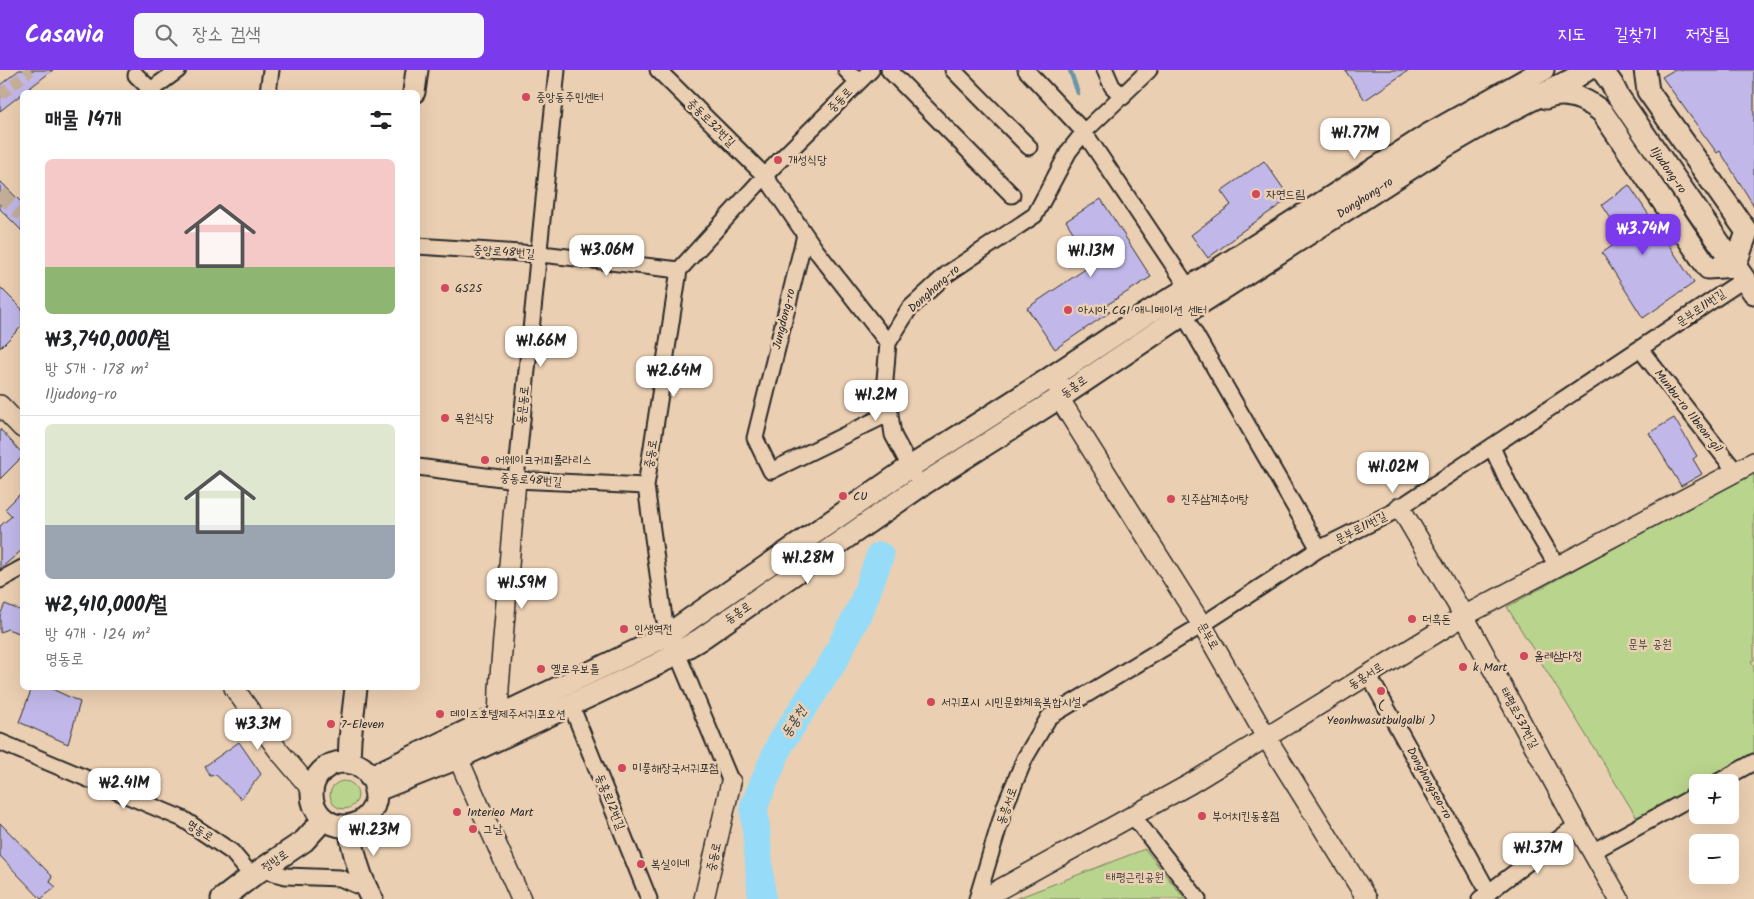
<!DOCTYPE html>
<html lang="ko">
<meta charset="utf-8">
<style>
:root{--surface:#fff;--page:#f6f6f6;--text:#202124;--muted:#757577;--line:#e0e0e0;--accent:#7c3aed}
body{margin:0;font-family:Kalam,"Poor Story",sans-serif;background:var(--page);color:var(--text);height:100vh;display:flex;flex-direction:column;font-size:19px;white-space:nowrap}
*{box-sizing:border-box;margin:0}
p{font-size:16px;color:var(--muted)}
.icon{flex:none;width:28px;height:28px;fill:none;stroke:currentColor;stroke-width:2;stroke-linecap:round;stroke-linejoin:round}
.map{position:relative;flex:1;overflow:hidden}
.sheet{position:absolute;left:20px;top:20px;width:400px;height:600px;display:flex;flex-direction:column;background:var(--surface);border-radius:8px;box-shadow:0 5px 20px #0002}
.sheet>*{flex:none}
.controls{position:absolute;left:1689px;top:704px;display:grid;gap:10px}
.controls a{display:grid;place-items:center;width:50px;height:50px;border-radius:8px;background:var(--surface);box-shadow:0 5px 20px #0002;font-size:25px}
.price{position:absolute;translate:-50% -42px;padding:0 11px;border-radius:10px;background:#fff;color:#222;font-size:16px;line-height:32px;filter:drop-shadow(0 1px 2px #0008)}
.price::after{content:'';position:absolute;left:50%;top:30px;width:15px;height:11px;margin-left:-8px;background:inherit;clip-path:polygon(0 0,100% 0,50% 100%)}
.price.on{background:var(--accent);color:#fff}
ul{padding:0;list-style:none}
li{display:grid;align-content:center;gap:10px;height:265px;padding:0 25px}
li+li{border-top:1px solid var(--line)}
li span{display:grid;place-items:center;height:155px;border-radius:8px;color:#555}
li>.icon{margin-inline-start:auto}
span .icon{width:90px;height:90px;fill:#fffc;stroke-width:1}
li b{font-size:21px}
h2{display:flex;justify-content:space-between;align-items:center;height:60px;padding:0 25px;font-size:21px}
header{display:flex;align-items:center;gap:30px;box-sizing:border-box;height:70px;padding:0 25px;background:var(--accent);color:#fff}
header strong{font-size:24px}
nav{display:flex;gap:28px;margin-inline-start:auto;font-size:18px}
.search{width:350px;height:45px;background:var(--page);display:flex;align-items:center;gap:12px;box-sizing:border-box;padding:0 18px;border-radius:8px;color:var(--muted);font-size:19px}
.map>svg:first-child{display:block}
.green{fill:#b9d48c;stroke:#72805c}
.lines{fill:none;stroke-linecap:round;stroke-linejoin:round}
.stream{stroke:#6b95a6;stroke-width:4.5}
.river{stroke:#96dcf8;stroke-width:28}
.building{fill:#c1b8e9;stroke:#2b2b2b}
.pedestrian-tunnel{stroke:#c5ae97;stroke-width:11;stroke-dasharray:11 5.5;stroke-linecap:butt}
.minor-tunnel{stroke:#c5ae97;stroke-width:15;stroke-dasharray:15 8;stroke-linecap:butt}
.minor-casing{stroke:#2b2b2b;stroke-width:19}
.tertiary-casing{stroke:#2b2b2b;stroke-width:22}
.secondary-casing{stroke:#2b2b2b;stroke-width:25}
.minor{stroke:#ebcfb2;stroke-width:15}
.tertiary{stroke:#ebcfb2;stroke-width:19}
.secondary{stroke:#ebcfb2;stroke-width:21}
.poi-dot{fill:#d1495b;stroke:#ebcfb2;stroke-width:2}
.labels{text-anchor:middle;dominant-baseline:central;stroke-width:5;stroke-linejoin:round;paint-order:stroke}
.poi-label{font-size:12px;fill:#2b2b2b;stroke:#ebcfb2;text-anchor:start}
.street-label{font-size:12px;fill:#2b2b2b;stroke:#ebcfb2}
.park-label{font-size:12px;fill:#40443a;stroke:#ebcfb2}
.water-label{font-size:14px;font-style:italic;fill:#3b464a;stroke:#ebcfb2}
</style>
<header>
<strong>Casavia</strong>
<div class="search"><svg class="icon" aria-label="search" viewBox="0 0 24 24"><circle cx="10" cy="10" r="6"/><path d="M15 15l6 6"/></svg>장소 검색</div>
<nav><a>지도</a><a>길찾기</a><a>저장됨</a></nav>
</header>
<div class="map">
<svg width="1754" height="829" viewBox="0 0 1754 829">
<rect width="100%" height="100%" fill="#ebcfb2"/>
<filter id="ink" filterUnits="userSpaceOnUse"><feTurbulence type="fractalNoise" baseFrequency=".02" numOctaves="2"/><feDisplacementMap in="SourceGraphic" scale="10" xChannelSelector="R" yChannelSelector="G"/><feConvolveMatrix kernelMatrix="1 2 1 2 8 2 1 2 1" color-interpolation-filters="sRGB"/></filter>
<g filter="url(#ink)">
<path class="green" d="M 1754,401 L 1754,590 L 1751,591 L 1754,596 L 1754,684 L 1705,712 L 1698,712 L 1697,717 L 1639,751 L 1507,537 Z
M330 725a14 14 0 1 1 28 0a14 14 0 1 1-28 0Z
M 1145,779 L 1185,829 L 1015,829 Z"/>
<g class="lines">
<path class="stream" d="M 1070,0 L 1078,23"/>
<path class="river" d="M 762,829 L 754,736 L 781,672 L 832,594 L 861,538 L 880,486"/>
</g>
<path class="building" d="M 19,0 L 53,0 L 0,41 L 0,15 Z
M 1345,0 L 1409,0 L 1365,30 Z
M 1674,0 L 1754,0 L 1754,136 L 1720,81 L 1717,83 L 1662,7 Z
M 1264,91 L 1290,128 L 1235,166 L 1236,167 L 1208,188 L 1191,165 L 1231,135 L 1221,121 Z
M 0,111 L 22,133 L 22,161 L 0,139 Z
M 1629,115 L 1694,213 L 1643,248 L 1602,183 L 1624,168 L 1602,135 Z
M 1101,129 L 1151,207 L 1105,236 L 1110,242 L 1055,279 L 1027,238 L 1093,194 L 1066,151 Z
M 0,217 L 22,239 L 22,256 L 0,278 Z
M 1674,348 L 1697,386 L 1693,389 L 1702,404 L 1681,416 L 1649,363 Z
M 0,359 L 22,383 L 22,387 L 0,409 Z
M 22,422 L 22,480 L 0,499 L 0,456 L 12,446 L 5,439 Z
M 5,534 L 22,541 L 22,564 L 7,559 L 0,563 L 0,545 Z
M 32,618 L 50,618 L 80,632 L 68,674 L 19,652 Z
M 239,672 L 261,704 L 241,729 L 216,705 L 210,706 L 205,696 Z
M 0,753 L 52,806 L 50,812 L 56,817 L 41,829 L 0,786 Z"/>
<g class="lines">
<path class="pedestrian-tunnel" d="M 0,25 L 31,0"/>
<path class="minor-tunnel" d="M 0,123 L 22,144"/>
<defs>
<path id="minor" d="M 658,0 L 765,106 L 815,179 L 888,273
M 846,0 L 858,12
M 889,0 L 1012,125
M 953,0 L 1029,77
M 1026,0 L 1084,62 L 1194,226
M 1105,0 L 1112,16 L 1123,27
M 136,5 L 153,22
M 152,21 L 155,17 L 178,0
M 268,22 L 271,0
M 805,165 L 755,368 L 771,401 L 890,343
M 418,176 L 550,185 L 679,200
M 1184,245 L 1319,479
M 1640,279 L 1736,402
M 1492,377 L 1509,415 L 1557,496
M 418,397 L 516,410 L 646,416
M 914,404 L 893,365 L 885,310 L 888,273 L 909,239 L 947,204 L 1035,145 L 1069,81 L 1084,62 L 1149,0
M 516,410 L 557,0
M 0,510 L 22,498
M 1368,604 L 1489,823
M 571,635 L 649,829
M 0,672 L 183,749 L 232,782 L 252,806
M 731,712 L 677,583 L 664,548 L 646,416 L 679,200 L 773,97 L 871,0
M 1718,712 L 1754,692
M 1133,746 L 1198,829
M 1592,782 L 1698,724
M 263,800 L 286,806 L 340,808 L 366,819
M 977,829 L 1005,736 L 1025,688 L 1049,647 L 1202,555 L 1319,479 L 1393,442 L 1743,210
M 1480,829 L 1577,755"/>
<path id="tertiary" d="M 1059,313 L 1059,328 L 1202,555 L 1266,667 L 1367,829
M 0,335 L 22,358
M 1400,437 L 1464,546 L 1577,755 L 1619,829
M 234,618 L 278,680 L 312,720
M 498,659 L 499,618 L 516,410
M 458,688 L 521,829
M 704,829 L 731,712
M 982,829 L 1190,714 L 1464,546 L 1754,392"/>
<path id="secondary" d="M 1602,0 L 1612,14 L 1618,26 L 1754,223
M 414,22 L 417,0
M 1546,28 C 1566,20 1586,29 1602,42 L 1708,198 L 1735,196 L 1747,162 L 1648,21 L 1645,0
M312 724a32 32 0 1 1 64 0a32 32 0 1 1-64 0Z
M 349,693 L 350,669 L 356,618
M 370,707 L 648,575 L 670,563 L 910,397 L 1047,310 L 1152,240 L 1203,209 L 1426,66 L 1543,0
M 375,721 L 458,688 L 658,594 L 699,570 L 922,415 L 1059,328 L 1199,234 L 1436,82 L 1486,53 L 1573,9 L 1587,0
M 349,756 C 353,781 359,807 372,829
M 222,829 L 252,806 L 304,771 L 324,749"/>
</defs>
<use href="#minor" class="minor-casing"/>
<use href="#tertiary" class="tertiary-casing"/>
<use href="#secondary" class="secondary-casing"/>
<use href="#minor" class="minor"/>
<use href="#tertiary" class="tertiary"/>
<use href="#secondary" class="secondary"/>
</g>
</g>
<g class="poi-dot">
<circle cx="526" cy="27" r="5"/>
<circle cx="778" cy="90" r="5"/>
<circle cx="1256" cy="124" r="5"/>
<circle cx="445" cy="218" r="5"/>
<circle cx="1068" cy="240" r="5"/>
<circle cx="445" cy="348" r="5"/>
<circle cx="485" cy="390" r="5"/>
<circle cx="843" cy="426" r="5"/>
<circle cx="1171" cy="429" r="5"/>
<circle cx="1412" cy="549" r="5"/>
<circle cx="624" cy="559" r="5"/>
<circle cx="1524" cy="586" r="5"/>
<circle cx="1463" cy="597" r="5"/>
<circle cx="541" cy="599" r="5"/>
<circle cx="1381" cy="621" r="5"/>
<circle cx="931" cy="632" r="5"/>
<circle cx="440" cy="644" r="5"/>
<circle cx="331" cy="654" r="5"/>
<circle cx="622" cy="698" r="5"/>
<circle cx="457" cy="742" r="5"/>
<circle cx="1202" cy="746" r="5"/>
<circle cx="473" cy="759" r="5"/>
<circle cx="641" cy="794" r="5"/>
</g>
<g class="labels">
<g class="poi-label">
<text x="536" y="27">중앙동주민센터</text>
<text x="788" y="90">개성식당</text>
<text x="1266" y="124">자연드림</text>
<text x="455" y="218">GS25</text>
<text x="1078" y="240">아시아 CGI 애니메이션 센터</text>
<text x="455" y="348">목원식당</text>
<text x="495" y="390">어웨이크커피폴라리스</text>
<text x="853" y="426">CU</text>
<text x="1181" y="429">진주삼계추어탕</text>
<text x="1422" y="549">더흑돈</text>
<text x="634" y="559">인생역전</text>
<text x="1534" y="586">올레삼다정</text>
<text x="1473" y="597">k Mart</text>
<text x="551" y="599">옐로우보틀</text>
<text x="941" y="632">서귀포시 시민문화체육복합시설</text>
<text x="1381" y="636" text-anchor="middle">(<tspan x="1381" dy="14">Yeonhwasutbulgalbi )</tspan></text>
<text x="450" y="644">데이즈호텔제주서귀포오션</text>
<text x="341" y="654">7-Eleven</text>
<text x="632" y="698">미풍해장국서귀포점</text>
<text x="467" y="742">Interieo Mart</text>
<text x="1212" y="746">부어치킨동홍점</text>
<text x="483" y="759">그날</text>
<text x="651" y="794">복실이네</text>
</g>
<g class="street-label">
<text transform="translate(840 30) rotate(-45)">중동로</text>
<text transform="translate(711 53) rotate(45)">중동로32번길</text>
<text transform="translate(1668 100) rotate(55)">Iljudong-ro</text>
<text transform="translate(1365 128) rotate(-33)">Donghong-ro</text>
<text transform="translate(504 182) rotate(4)">중앙로48번길</text>
<text transform="translate(934 219) rotate(-42)">Donghong-ro</text>
<text transform="translate(1701 238) rotate(-34)">문부로11번길</text>
<text transform="translate(784 249) rotate(-76)">Jungdong-ro</text>
<text transform="translate(1074 317) rotate(-35)">동홍로</text>
<text transform="translate(523 335) rotate(-84)">동문동로</text>
<text transform="translate(1688 341) rotate(52)">Munbu-ro 11beon-gil</text>
<text transform="translate(651 384) rotate(-81)">중동로</text>
<text transform="translate(531 410) rotate(4)">중동로48번길</text>
<text transform="translate(1361 458) rotate(-27)">문부로11번길</text>
<text transform="translate(738 543) rotate(-34)">동홍로</text>
<text transform="translate(1208 566) rotate(60)">문부로</text>
<text transform="translate(1366 606) rotate(-32)">동홍서로</text>
<text transform="translate(1519 648) rotate(62)">태평로537번길</text>
<text transform="translate(1429 713) rotate(61)">Donghongseo-ro</text>
<text transform="translate(610 732) rotate(68)">동홍로12번길</text>
<text transform="translate(1007 736) rotate(-70)">동흥서로</text>
<text transform="translate(200 761) rotate(33)">명동로</text>
<text transform="translate(714 787) rotate(-77)">중동로</text>
<text transform="translate(275 791) rotate(-34)">정방로</text>
</g>
<g class="park-label">
<text x="1650" y="574">문부 공원</text>
<text x="1135" y="807">태평근린공원</text>
</g>
<g class="water-label">
<text transform="translate(794 652) rotate(-57)">동홍천</text>
</g>
</g>
</svg>
<div class="controls">
<a>+</a>
<a>−</a>
</div>
<b class="price" style="left:1355px;top:90px">₩1.77M</b>
<b class="price on" style="left:1643px;top:186px">₩3.74M</b>
<b class="price" style="left:607px;top:207px">₩3.06M</b>
<b class="price" style="left:1091px;top:208px">₩1.13M</b>
<b class="price" style="left:541px;top:298px">₩1.66M</b>
<b class="price" style="left:674px;top:328px">₩2.64M</b>
<b class="price" style="left:876px;top:352px">₩1.2M</b>
<b class="price" style="left:1393px;top:424px">₩1.02M</b>
<b class="price" style="left:808px;top:515px">₩1.28M</b>
<b class="price" style="left:522px;top:540px">₩1.59M</b>
<b class="price" style="left:258px;top:681px">₩3.3M</b>
<b class="price" style="left:124px;top:740px">₩2.41M</b>
<b class="price" style="left:374px;top:787px">₩1.23M</b>
<b class="price" style="left:1538px;top:805px">₩1.37M</b>
<section class="sheet">
<h2>매물 14개<svg class="icon" aria-label="filters" viewBox="0 0 24 24"><path d="M4 7h16M4 17h16"/><circle cx="9" cy="7" r="2"/><circle cx="15" cy="17" r="2"/></svg></h2>
<ul>
<li><span style="background:linear-gradient(#f6c9c9 70%,#8fb573 0)"><svg class="icon" aria-label="home" viewBox="0 0 24 24"><path d="M3 11l9-7 9 7M6 9v11h12V9"/></svg></span><div><b>₩3,740,000/월</b><p>방 5개 · 178 m²</p><p>Iljudong-ro</p></div></li>
<li><span style="background:linear-gradient(#dfe7d0 65%,#9aa5b1 0)"><svg class="icon" aria-label="home" viewBox="0 0 24 24"><path d="M3 11l9-7 9 7M6 9v11h12V9"/></svg></span><div><b>₩2,410,000/월</b><p>방 4개 · 124 m²</p><p>명동로</p></div></li>
</ul>
</section>
</div>
